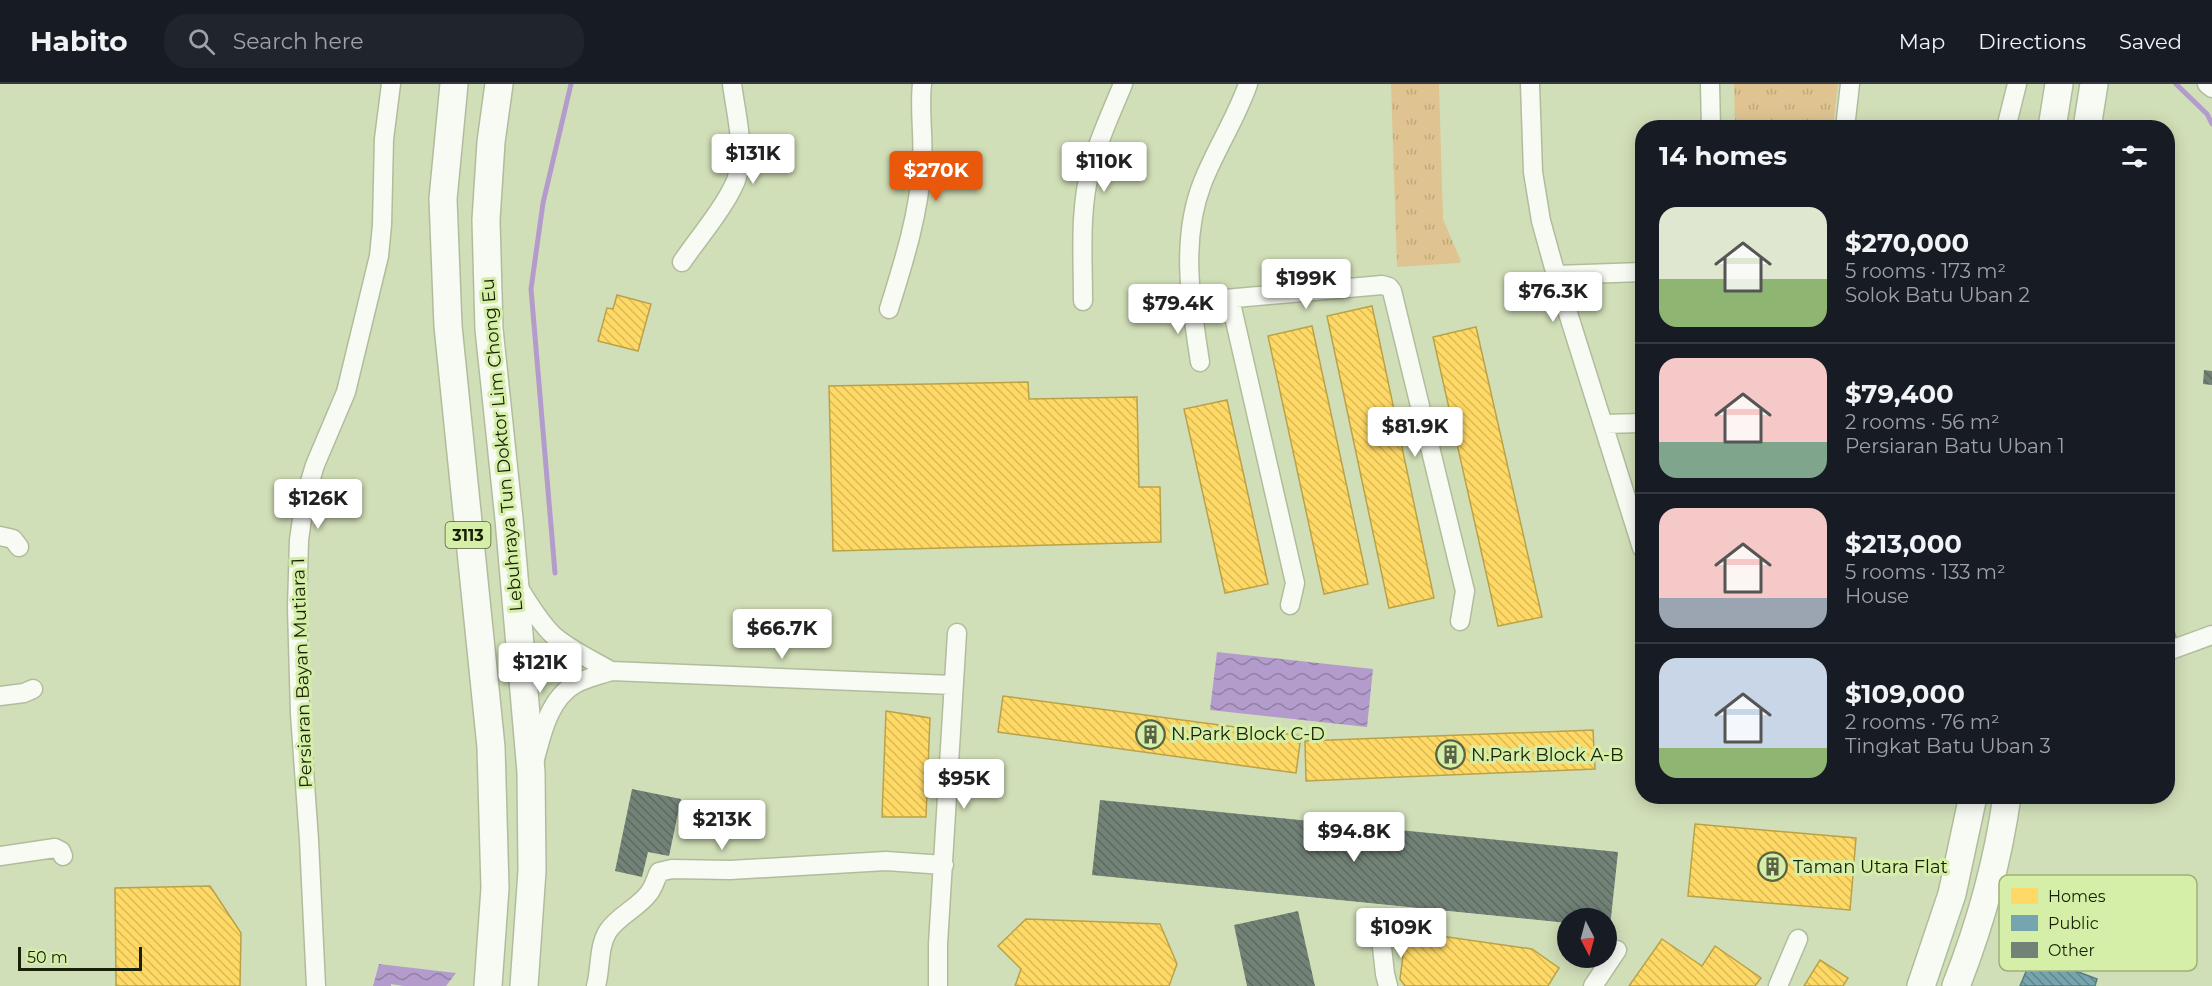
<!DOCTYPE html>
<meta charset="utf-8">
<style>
:root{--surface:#171b24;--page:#20242c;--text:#f1f3f6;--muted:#9ea1a6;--line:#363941;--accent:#ea580c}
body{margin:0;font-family:Montserrat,sans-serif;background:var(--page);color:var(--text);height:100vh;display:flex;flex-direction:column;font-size:22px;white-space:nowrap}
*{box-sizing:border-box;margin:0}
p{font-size:20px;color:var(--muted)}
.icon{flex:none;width:33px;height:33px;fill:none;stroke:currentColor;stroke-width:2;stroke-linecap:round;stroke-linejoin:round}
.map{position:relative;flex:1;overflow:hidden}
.details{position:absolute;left:1635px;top:36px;width:540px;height:684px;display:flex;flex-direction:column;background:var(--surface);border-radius:24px;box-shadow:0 3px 15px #0003}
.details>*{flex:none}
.needle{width:39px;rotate:174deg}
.tools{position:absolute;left:1557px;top:824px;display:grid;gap:12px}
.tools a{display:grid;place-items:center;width:60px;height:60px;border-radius:50%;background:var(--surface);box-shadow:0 3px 15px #0003;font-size:30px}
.scale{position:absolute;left:18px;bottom:15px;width:124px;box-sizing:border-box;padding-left:6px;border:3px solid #182005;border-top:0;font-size:16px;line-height:21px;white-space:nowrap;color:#182005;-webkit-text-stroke:4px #d6efa8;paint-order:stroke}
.price{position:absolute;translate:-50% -51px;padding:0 14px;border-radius:6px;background:#fff;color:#222;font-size:20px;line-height:39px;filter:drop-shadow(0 2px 3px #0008)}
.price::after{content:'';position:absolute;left:50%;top:36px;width:18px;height:14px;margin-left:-9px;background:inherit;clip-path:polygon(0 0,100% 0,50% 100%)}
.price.active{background:var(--accent);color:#fff}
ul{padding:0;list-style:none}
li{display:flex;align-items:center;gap:18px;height:150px;padding:0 24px}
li+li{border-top:2px solid var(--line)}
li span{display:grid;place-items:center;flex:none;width:168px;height:120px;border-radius:18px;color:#555}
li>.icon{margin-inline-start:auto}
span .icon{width:72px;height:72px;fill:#fffc;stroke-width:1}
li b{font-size:26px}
h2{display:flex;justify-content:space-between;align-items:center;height:72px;padding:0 24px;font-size:26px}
header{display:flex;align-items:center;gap:36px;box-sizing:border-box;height:84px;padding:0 30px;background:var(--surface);border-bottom:2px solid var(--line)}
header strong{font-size:28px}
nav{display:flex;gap:33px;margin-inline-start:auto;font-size:21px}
.search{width:420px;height:54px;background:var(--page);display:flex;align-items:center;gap:15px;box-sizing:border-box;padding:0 21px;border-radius:24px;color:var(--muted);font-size:22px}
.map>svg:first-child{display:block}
.grass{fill:url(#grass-tufts)}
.water{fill:url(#water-waves)}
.homes{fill:url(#homes-back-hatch);stroke:#baa249;stroke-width:1.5}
.public{fill:url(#public-back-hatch);stroke:#5a7d7c;stroke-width:1.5}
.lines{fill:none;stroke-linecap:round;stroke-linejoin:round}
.stream{stroke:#b39ccc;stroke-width:5}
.building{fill:url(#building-back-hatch)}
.minor-casing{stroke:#b1bc9d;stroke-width:21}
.highway-casing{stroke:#b1bc9d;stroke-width:30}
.minor{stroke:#f8faf4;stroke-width:18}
.highway{stroke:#f8faf4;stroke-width:27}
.labels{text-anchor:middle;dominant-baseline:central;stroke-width:6;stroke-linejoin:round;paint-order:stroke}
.shield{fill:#d6efa8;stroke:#515e36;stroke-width:1.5}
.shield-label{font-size:16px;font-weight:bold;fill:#182005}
.street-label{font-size:18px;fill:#182005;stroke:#d6efa8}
.poi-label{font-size:18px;fill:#182005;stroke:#d6efa8;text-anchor:start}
.key{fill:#d6efa8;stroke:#9db177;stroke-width:1.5}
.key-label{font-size:16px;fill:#182005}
</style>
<header>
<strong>Habito</strong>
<div class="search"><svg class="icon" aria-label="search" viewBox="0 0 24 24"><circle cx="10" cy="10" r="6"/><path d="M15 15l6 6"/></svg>Search here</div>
<nav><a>Map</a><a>Directions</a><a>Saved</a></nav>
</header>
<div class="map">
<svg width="2212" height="902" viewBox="0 0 2212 902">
<defs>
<pattern id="grass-tufts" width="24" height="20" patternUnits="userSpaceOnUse" patternTransform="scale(1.5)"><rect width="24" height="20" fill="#dfc492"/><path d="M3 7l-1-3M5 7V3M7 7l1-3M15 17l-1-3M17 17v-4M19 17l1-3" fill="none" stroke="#bfa87c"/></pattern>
<pattern id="water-waves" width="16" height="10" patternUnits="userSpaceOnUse" patternTransform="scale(1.5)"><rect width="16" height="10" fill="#b39ccc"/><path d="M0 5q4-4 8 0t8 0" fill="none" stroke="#917fa4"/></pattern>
<pattern id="homes-back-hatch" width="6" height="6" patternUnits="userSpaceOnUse" patternTransform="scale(1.5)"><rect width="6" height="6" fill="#ffd966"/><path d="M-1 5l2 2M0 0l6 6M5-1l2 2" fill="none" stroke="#daba57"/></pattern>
<pattern id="public-back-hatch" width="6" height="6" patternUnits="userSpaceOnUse" patternTransform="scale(1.5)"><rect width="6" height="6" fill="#76a5af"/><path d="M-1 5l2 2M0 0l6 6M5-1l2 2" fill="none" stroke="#60868c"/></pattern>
<pattern id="building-back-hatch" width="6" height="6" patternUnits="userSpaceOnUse" patternTransform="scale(1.5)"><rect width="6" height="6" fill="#728277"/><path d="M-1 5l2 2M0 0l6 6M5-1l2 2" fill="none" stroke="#5d6a60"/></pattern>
</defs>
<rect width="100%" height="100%" fill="#d1dfb8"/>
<path class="grass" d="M 1391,0 L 1439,0 L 1443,135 L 1461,177 L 1459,179 L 1397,183 Z
M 1734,0 L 1838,0 L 1833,43 L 1735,43 Z"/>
<path class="water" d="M 1217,568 L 1373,585 L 1367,643 L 1210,626 Z
M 379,880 L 456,889 L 446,902 L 404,902 L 391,900 L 391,902 L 373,902 Z"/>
<path class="homes" d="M 617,211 L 651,220 L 638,267 L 598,257 L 607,224 L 613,225 Z
M 1372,222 L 1434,514 L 1389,524 L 1327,232 Z
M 1312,242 L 1368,500 L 1324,510 L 1268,252 Z
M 1476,243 L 1542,533 L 1498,542 L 1433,253 Z
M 1028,298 L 1029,315 L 1137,313 L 1139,403 L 1160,403 L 1161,458 L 833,467 L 829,302 Z
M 1227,316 L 1268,500 L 1225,509 L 1184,325 Z
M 2168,530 L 2176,553 L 2168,555 Z
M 1003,612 L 1301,652 L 1296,689 L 998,648 Z
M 886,627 L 930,634 L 926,733 L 882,733 Z
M 1593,646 L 1595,685 L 1306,697 L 1305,657 Z
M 1695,740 L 1856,754 L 1850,826 L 1688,812 Z
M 210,802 L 241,849 L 240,902 L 116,902 L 115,804 Z
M 1026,835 L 1160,840 L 1177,880 L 1169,902 L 1015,902 L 1021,885 L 998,862 Z
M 1406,847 L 1532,865 L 1559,884 L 1548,902 L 1405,902 L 1400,895 Z
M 1662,855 L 1702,882 L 1715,862 L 1761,894 L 1755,902 L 1629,902 Z
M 1820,876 L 1848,894 L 1843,902 L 1804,902 Z"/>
<path class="public" d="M 2033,871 L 2097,895 L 2095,902 L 2020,902 Z"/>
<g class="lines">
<path class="stream" d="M 2176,0 L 2207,30 L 2212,40
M 555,489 L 531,205 L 543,119 L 571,0"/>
</g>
<path class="building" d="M 2204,286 L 2212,287 L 2212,301 L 2203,300 Z
M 632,705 L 681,715 L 669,772 L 648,768 L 642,793 L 615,787 Z
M 1100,716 L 1618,768 L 1610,843 L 1606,843 L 1606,834 L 1568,834 L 1568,839 L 1092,791 Z
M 1298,827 L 1315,902 L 1247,902 L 1234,841 Z"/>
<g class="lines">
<defs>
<path id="minor" d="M 1530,0 L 1533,88 L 1541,137 L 1556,191 L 1642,464
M 1710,0 L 1711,44
M 2207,0 L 2212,4
M 1845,44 L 1850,0
M 2006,44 L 2017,0
M 682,178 C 698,154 719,131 732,105 C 749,76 736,32 732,0
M 1556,191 L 1642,188
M 1230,215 L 1295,499 L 1290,521
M 1083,217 C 1083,172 1079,126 1091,83 C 1099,54 1112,27 1123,0
M 1191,218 L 1382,201 L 1389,203 L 1392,207 L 1465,507 L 1460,537
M 889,225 C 904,177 919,130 922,79 C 924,53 919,26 922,0
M 1200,278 C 1191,220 1180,157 1202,100 C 1215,66 1236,35 1248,0
M 1604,340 L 1642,339
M 0,452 L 13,455 L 19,463
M 517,501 C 528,518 539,538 554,552 C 570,566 592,576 611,587
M 2168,567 L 2212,551
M 0,612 L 24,609 L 33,605
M 535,675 C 542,649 549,615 575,600 C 586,594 600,591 611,587 L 952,601
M 0,772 L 55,764 L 61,767 L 63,772
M 1381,854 L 1385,890 L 1388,902
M 316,902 L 309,756 L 300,630 L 297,523 L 299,456 L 305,414 L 315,381 L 346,308 L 379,172 L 382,141 L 384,55 L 391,0
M 596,902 C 601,884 598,863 608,847 C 619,831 638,824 649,809 C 654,803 656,794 659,788 L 672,785 L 730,786 L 886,777 L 944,781
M 938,902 L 938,860 L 957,549
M 1593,902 L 1617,866
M 1778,902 L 1798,855"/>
<path id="highway" d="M 454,0 L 443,115 L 448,242 L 491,663 L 495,804 L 488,902
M 499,0 L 491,58 L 486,136 L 489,245 L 509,435 L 531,688 L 532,787 L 524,902
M 2052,44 L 2059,0
M 2087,44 L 2094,0
M 1921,902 L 1952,810 L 1973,712
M 1956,902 C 1980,841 1998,777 2007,712"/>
</defs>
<use href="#minor" class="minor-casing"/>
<use href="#highway" class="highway-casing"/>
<use href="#minor" class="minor"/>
<use href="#highway" class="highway"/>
</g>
<defs>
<symbol id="building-ring" viewBox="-11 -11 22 22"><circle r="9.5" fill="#d6efa8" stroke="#596344" stroke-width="1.5"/><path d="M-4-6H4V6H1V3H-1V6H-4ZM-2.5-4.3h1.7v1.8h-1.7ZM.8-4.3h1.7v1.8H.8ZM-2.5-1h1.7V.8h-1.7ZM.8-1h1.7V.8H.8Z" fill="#596344"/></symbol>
</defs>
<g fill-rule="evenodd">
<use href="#building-ring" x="1134" y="634" width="33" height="33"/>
<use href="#building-ring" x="1434" y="654" width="33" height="33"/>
<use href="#building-ring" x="1756" y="766" width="33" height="33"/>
</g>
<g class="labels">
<rect class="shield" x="445.5" y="438" width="45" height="26" rx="4.5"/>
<g class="shield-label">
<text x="468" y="451">3113</text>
</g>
<g class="street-label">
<text transform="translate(502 361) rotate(-95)">Lebuhraya Tun Doktor Lim Chong Eu</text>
<text transform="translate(302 589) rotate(-92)">Persiaran Bayan Mutiara 1</text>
</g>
<g class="poi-label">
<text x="1171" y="650">N.Park Block C-D</text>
<text x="1471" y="671">N.Park Block A-B</text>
<text x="1793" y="783">Taman Utara Flat</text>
</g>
</g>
<rect x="1999" y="791" width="198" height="96" rx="9" class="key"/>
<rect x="2011" y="804" width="27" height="16" fill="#ffd966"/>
<rect x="2011" y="831" width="27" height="16" fill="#76a5af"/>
<rect x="2011" y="858" width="27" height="16" fill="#728277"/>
<g class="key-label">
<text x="2048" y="818">Homes</text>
<text x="2048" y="845">Public</text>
<text x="2048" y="872">Other</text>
</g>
</svg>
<div class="tools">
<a><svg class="needle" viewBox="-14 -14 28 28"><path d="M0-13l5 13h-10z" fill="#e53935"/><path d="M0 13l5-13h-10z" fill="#9ea1a6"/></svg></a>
</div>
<div class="scale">50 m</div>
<b class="price" style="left:753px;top:101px">$131K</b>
<b class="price" style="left:1104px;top:109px">$110K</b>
<b class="price active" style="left:936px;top:118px">$270K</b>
<b class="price" style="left:1306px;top:226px">$199K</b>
<b class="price" style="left:1553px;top:239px">$76.3K</b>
<b class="price" style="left:1178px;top:251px">$79.4K</b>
<b class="price" style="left:1415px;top:374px">$81.9K</b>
<b class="price" style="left:318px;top:446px">$126K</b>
<b class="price" style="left:782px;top:576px">$66.7K</b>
<b class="price" style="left:540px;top:610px">$121K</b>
<b class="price" style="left:964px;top:726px">$95K</b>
<b class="price" style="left:722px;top:767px">$213K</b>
<b class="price" style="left:1354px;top:779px">$94.8K</b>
<b class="price" style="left:1401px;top:875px">$109K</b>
<section class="details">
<h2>14 homes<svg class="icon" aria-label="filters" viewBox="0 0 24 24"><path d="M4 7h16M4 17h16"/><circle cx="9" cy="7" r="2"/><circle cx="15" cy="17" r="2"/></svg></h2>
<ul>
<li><span style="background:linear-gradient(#dfe7d0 60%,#8fb573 0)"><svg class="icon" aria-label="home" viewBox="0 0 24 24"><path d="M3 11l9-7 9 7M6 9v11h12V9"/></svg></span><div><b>$270,000</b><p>5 rooms · 173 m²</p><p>Solok Batu Uban 2</p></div></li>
<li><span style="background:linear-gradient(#f6c9c9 70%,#7fa58c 0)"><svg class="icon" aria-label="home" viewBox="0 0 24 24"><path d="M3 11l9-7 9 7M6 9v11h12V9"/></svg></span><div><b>$79,400</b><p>2 rooms · 56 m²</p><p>Persiaran Batu Uban 1</p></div></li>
<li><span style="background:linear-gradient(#f6c9c9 75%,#9aa5b1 0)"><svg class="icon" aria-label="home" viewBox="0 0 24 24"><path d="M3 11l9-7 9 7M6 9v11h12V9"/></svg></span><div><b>$213,000</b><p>5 rooms · 133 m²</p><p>House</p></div></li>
<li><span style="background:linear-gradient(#c9d6e8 75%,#8fb573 0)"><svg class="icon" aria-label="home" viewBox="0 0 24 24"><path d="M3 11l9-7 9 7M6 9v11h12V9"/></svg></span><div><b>$109,000</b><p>2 rooms · 76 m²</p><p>Tingkat Batu Uban 3</p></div></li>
</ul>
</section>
</div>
